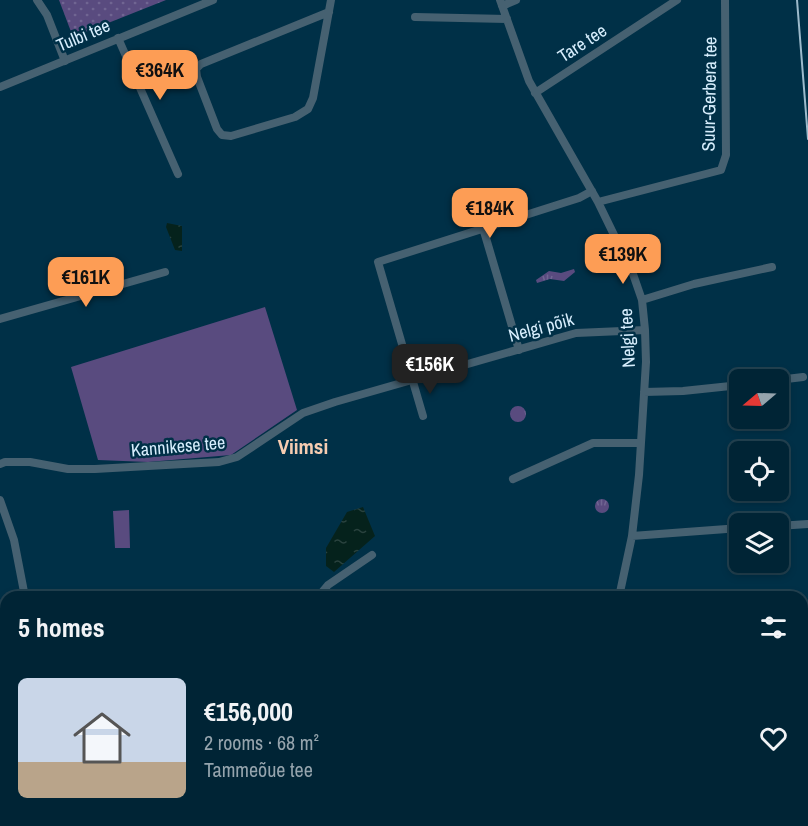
<!DOCTYPE html>
<meta charset="utf-8">
<style>
:root{--surface:#002435;--page:#0e3041;--text:#f1f3f6;--muted:#95a4ad;--line:#224150;--accent:#fd9d55}
body{margin:0;font-family:"Archivo Narrow",sans-serif;background:var(--page);color:var(--text);height:100vh;display:flex;flex-direction:column;font-size:22px;white-space:nowrap}
*{box-sizing:border-box;margin:0}
p{font-size:20px;color:var(--muted)}
.icon{flex:none;width:33px;height:33px;fill:none;stroke:currentColor;stroke-width:2;stroke-linecap:round;stroke-linejoin:round}
.map{position:relative;flex:1;overflow:hidden}
.details{position:absolute;left:0px;top:591px;width:808px;height:236px;display:flex;flex-direction:column;background:var(--surface);border-radius:18px 18px 0 0;box-shadow:0 3px 9px #0003,0 0 0 2px var(--line)}
.details>*{flex:none}
.needle{width:39px;rotate:251deg}
.controls{position:absolute;left:729px;top:369px;display:grid;gap:12px}
.controls a{display:grid;place-items:center;width:60px;height:60px;border-radius:9px;background:var(--surface);box-shadow:0 3px 9px #0003,0 0 0 2px var(--line);font-size:30px}
.price{position:absolute;translate:-50% -51px;padding:0 14px;border-radius:12px;background:var(--accent);color:#111;font-size:20px;line-height:39px;filter:drop-shadow(0 2px 3px #0008)}
.price::after{content:'';position:absolute;left:50%;top:36px;width:18px;height:14px;margin-left:-9px;background:inherit;clip-path:polygon(0 0,100% 0,50% 100%)}
.price.selected{background:#222;color:#fff}
ul{padding:0;list-style:none}
li{display:flex;align-items:center;gap:18px;height:150px;padding:0 18px}
li+li{border-top:2px solid var(--line)}
li span{display:grid;place-items:center;flex:none;width:168px;height:120px;border-radius:9px;color:#555}
li>.icon{margin-inline-start:auto}
span .icon{width:72px;height:72px;fill:#fffc;stroke-width:1}
li b{font-size:26px}
h2{display:flex;justify-content:space-between;align-items:center;height:72px;padding:0 18px;font-size:26px}
.map>svg:first-child{display:block}
.grass{fill:url(#grass-dots)}
.park{fill:url(#park-tufts)}
.pitch{fill:#594b7f}
.water{fill:url(#water-ripples)}
.lines{fill:none;stroke-linecap:round;stroke-linejoin:round}
.street{stroke:#466171;stroke-width:8}
.rail{stroke:#9cbacb;stroke-width:2}
.labels{text-anchor:middle;dominant-baseline:central;stroke-width:5;stroke-linejoin:round;paint-order:stroke}
.street-label{font-size:18px;fill:#d7eefd;stroke:#003047}
.quarter-label{font-size:21px;font-weight:bold;fill:#f6ccb1;stroke:#003047}
</style>
<div class="map">
<svg width="808" height="826" viewBox="0 0 808 826">
<defs>
<pattern id="grass-dots" width="8" height="8" patternUnits="userSpaceOnUse" patternTransform="scale(1.5)"><rect width="8" height="8" fill="#594b7f"/><path d="M2 2h.1M6 6h.1" fill="none" stroke="#706592" stroke-width="1.8" stroke-linecap="round"/></pattern>
<pattern id="park-tufts" width="24" height="20" patternUnits="userSpaceOnUse" patternTransform="scale(1.5)"><rect width="24" height="20" fill="#594b7f"/><path d="M3 7l-1-3M5 7V3M7 7l1-3M15 17l-1-3M17 17v-4M19 17l1-3" fill="none" stroke="#706592"/></pattern>
<pattern id="water-ripples" width="26" height="14" patternUnits="userSpaceOnUse" patternTransform="scale(1.5)"><rect width="26" height="14" fill="#05221c"/><path d="M2 4q2-2 4 0t4 0M15 11q2-2 4 0t4 0" fill="none" stroke="#29423e"/></pattern>
</defs>
<rect width="100%" height="100%" fill="#003047"/>
<path class="grass" d="M 59,0 L 166,0 L 73,37 Z"/>
<path class="park" d="M 574,269 L 575,272 L 564,281 L 550,279 L 537,283 L 536,280 L 549,271 L 561,273 Z
M510 414a8 8 0 1 1 16 0a8 8 0 1 1-16 0Z
M595 506a7 7 0 1 1 14 0a7 7 0 1 1-14 0Z"/>
<path class="pitch" d="M 265,307 L 297,410 L 231,455 L 148,462 L 98,460 L 71,367 Z
M 129,510 L 130,548 L 115,548 L 113,511 Z"/>
<path class="water" d="M 167,223 L 182,226 L 182,251 L 175,250 L 166,227 Z
M 363,507 L 375,536 L 334,572 L 326,566 L 326,548 L 347,512 Z"/>
<g class="lines">
<path class="street" d="M 37,0 L 47,15 L 65,61
M 500,0 L 529,81 L 598,202 L 633,274 L 642,300 L 645,330 L 646,362 L 639,475 L 632,536 L 619,597
M 502,6 L 516,0
M 329,12 L 201,64 L 196,69 L 197,77 L 217,129 L 222,135 L 231,136 L 295,117 L 308,109 L 313,98 L 331,0
M 415,17 L 507,19
M 118,38 L 178,174
M 0,87 L 213,0
M 535,93 L 677,0
M 598,202 L 721,170 L 726,155 L 725,0
M 483,228 L 519,350
M 642,300 L 694,284 L 772,267
M 0,319 L 165,272
M 778,380 L 803,377
M 644,392 L 683,391 L 740,385
M 423,416 L 378,262 L 579,198 L 592,191
M 0,464 L 5,462 L 30,462 L 68,469 L 95,469 L 219,462 L 237,457 L 303,413 L 335,402 L 576,333 L 645,330
M 513,479 L 593,443 L 641,443
M 0,500 L 14,540 L 25,597
M 778,526 L 808,524
M 632,536 L 740,528
M 318,597 L 328,585 L 372,555
M 0,814 L 6,813
M 85,820 L 87,826
M 254,820 L 264,826
M 586,826 L 587,820
M 734,826 L 734,820"/>
<path class="rail" d="M 797,0 L 808,139"/>
</g>
<g class="labels">
<g class="street-label">
<text transform="translate(83 35) rotate(-23)">Tulbi tee</text>
<text transform="translate(582 43) rotate(-33)">Tare tee</text>
<text transform="translate(709 94) rotate(-89)">Suur-Gerbera tee</text>
<text transform="translate(541 327) rotate(-15)">Nelgi põik</text>
<text transform="translate(627 338) rotate(-93)">Nelgi tee</text>
<text transform="translate(178 446) rotate(-5)">Kannikese tee</text>
</g>
<g class="quarter-label">
<text x="303" y="446">Viimsi</text>
</g>
</g>
</svg>
<div class="controls">
<a><svg class="needle" viewBox="-14 -14 28 28"><path d="M0-13l5 13h-10z" fill="#e53935"/><path d="M0 13l5-13h-10z" fill="#95a4ad"/></svg></a>
<a><svg class="icon" aria-label="locate" viewBox="0 0 24 24"><circle cx="12" cy="12" r="6"/><path d="M12 2v4M12 18v4M2 12h4M18 12h4"/></svg></a>
<a><svg class="icon" aria-label="layers" viewBox="0 0 24 24"><path d="M12 4l9 5-9 5-9-5zM3 14l9 5 9-5"/></svg></a>
</div>
<b class="price" style="left:160px;top:101px">€364K</b>
<b class="price" style="left:490px;top:239px">€184K</b>
<b class="price" style="left:623px;top:285px">€139K</b>
<b class="price" style="left:86px;top:308px">€161K</b>
<b class="price selected" style="left:430px;top:395px">€156K</b>
<section class="details">
<h2>5 homes<svg class="icon" aria-label="filters" viewBox="0 0 24 24"><path d="M4 7h16M4 17h16"/><circle cx="9" cy="7" r="2"/><circle cx="15" cy="17" r="2"/></svg></h2>
<ul>
<li><span style="background:linear-gradient(#c9d6e8 70%,#b9a48a 0)"><svg class="icon" aria-label="home" viewBox="0 0 24 24"><path d="M3 11l9-7 9 7M6 9v11h12V9"/></svg></span><div><b>€156,000</b><p>2 rooms · 68 m²</p><p>Tammeõue tee</p></div><svg class="icon" aria-label="heart" viewBox="0 0 24 24"><path d="M12 20l-8-8c-3-5 5-10 8-4 3-6 11-1 8 4z"/></svg></li>
</ul>
</section>
</div>
